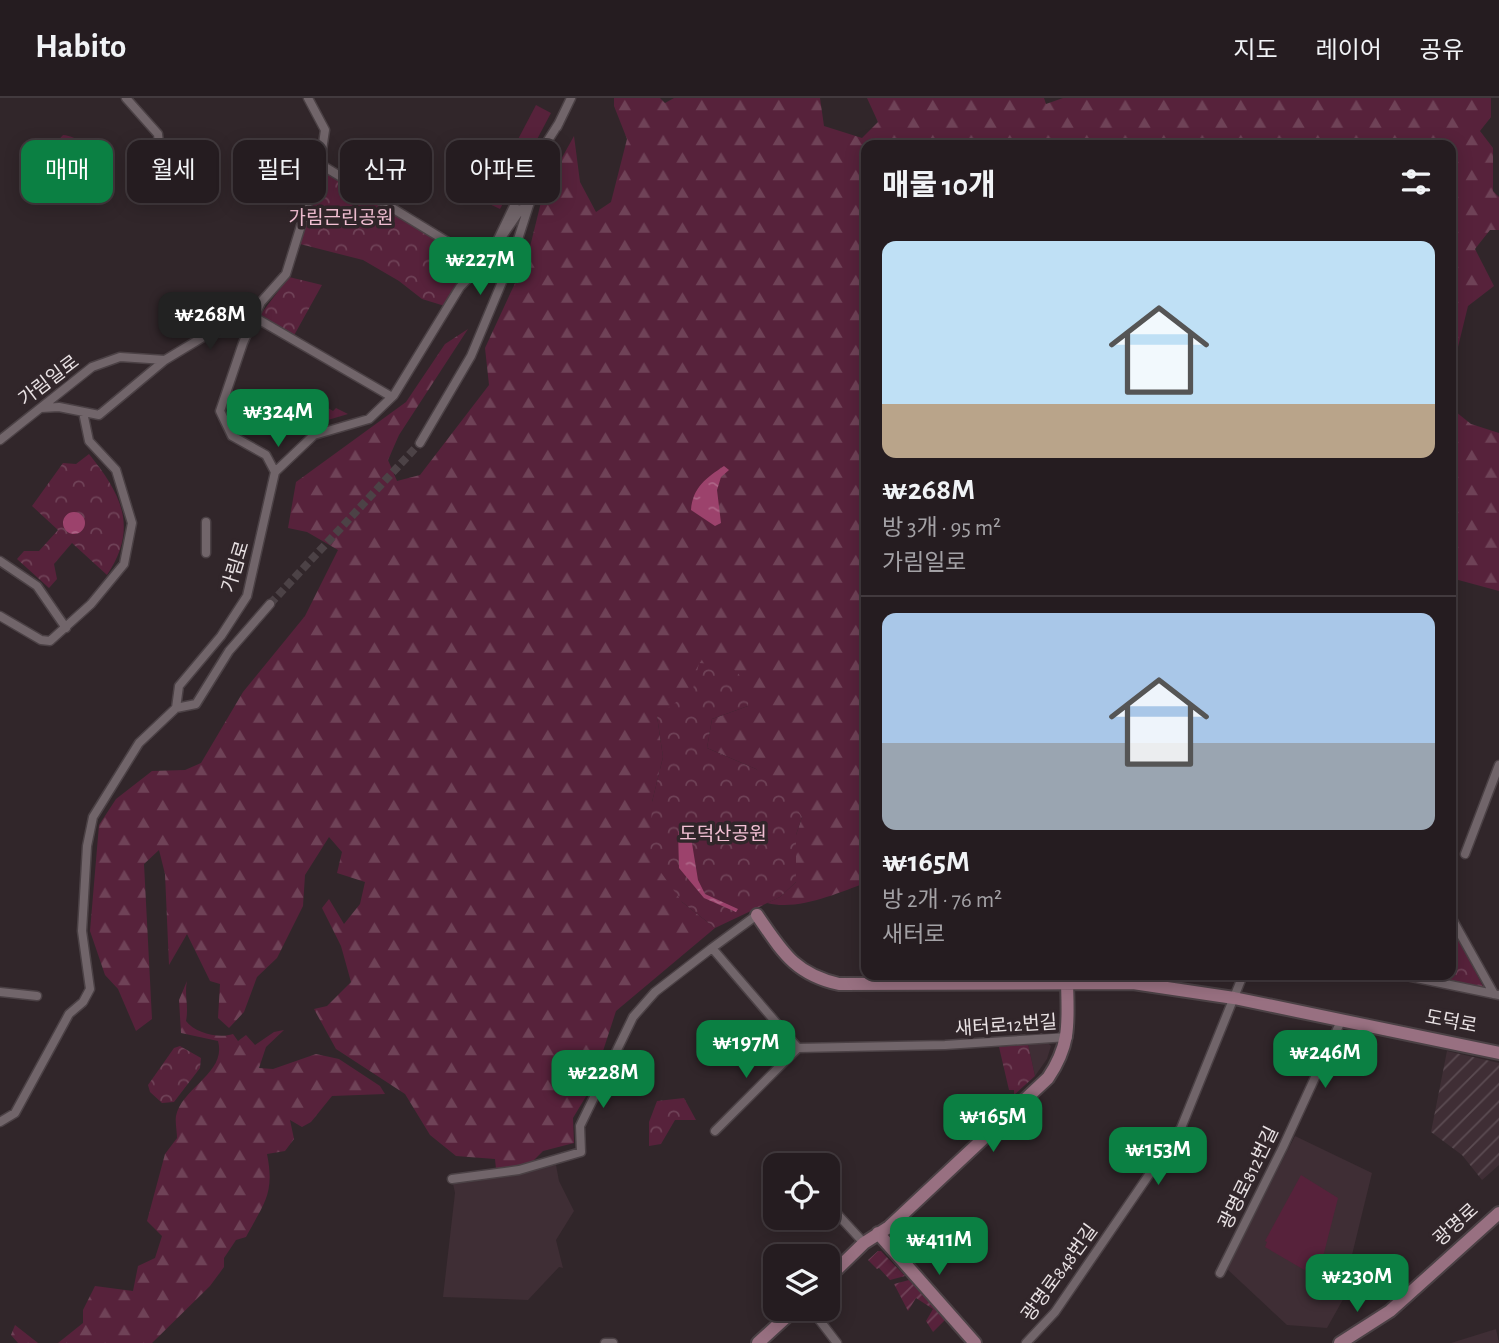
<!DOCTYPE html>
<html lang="ko">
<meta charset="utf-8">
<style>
:root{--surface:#251c20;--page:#2d2529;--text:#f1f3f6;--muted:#a3a1a5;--line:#423a3e;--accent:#0b8043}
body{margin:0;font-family:"Alegreya Sans","Noto Sans KR",sans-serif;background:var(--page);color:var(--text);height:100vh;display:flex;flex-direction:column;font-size:26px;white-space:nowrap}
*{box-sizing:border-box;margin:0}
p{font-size:23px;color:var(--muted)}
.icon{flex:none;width:38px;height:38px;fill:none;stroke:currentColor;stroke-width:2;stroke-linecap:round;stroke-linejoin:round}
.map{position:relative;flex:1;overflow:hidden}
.sheet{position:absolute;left:861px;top:42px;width:595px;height:840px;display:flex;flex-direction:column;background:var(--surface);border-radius:14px;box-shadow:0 4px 18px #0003,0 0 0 2px var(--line)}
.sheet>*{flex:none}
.banner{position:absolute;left:21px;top:42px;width:665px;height:63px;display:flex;gap:14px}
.controls{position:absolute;left:763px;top:1055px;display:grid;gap:14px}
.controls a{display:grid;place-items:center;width:77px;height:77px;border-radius:14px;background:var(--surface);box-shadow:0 4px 18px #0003,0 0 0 2px var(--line);font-size:35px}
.price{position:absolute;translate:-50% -60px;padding:0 16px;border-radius:14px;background:var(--accent);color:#fff;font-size:23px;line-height:46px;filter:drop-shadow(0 2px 4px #0008)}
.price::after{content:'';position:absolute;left:50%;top:42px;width:21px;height:16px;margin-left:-10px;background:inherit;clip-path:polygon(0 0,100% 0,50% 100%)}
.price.current{background:#222;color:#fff}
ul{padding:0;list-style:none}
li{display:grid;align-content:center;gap:14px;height:371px;padding:0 21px}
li+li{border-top:2px solid var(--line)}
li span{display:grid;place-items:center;height:217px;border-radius:14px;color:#555}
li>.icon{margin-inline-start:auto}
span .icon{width:126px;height:126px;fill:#fffc;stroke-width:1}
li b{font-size:30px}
h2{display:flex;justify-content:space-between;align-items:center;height:84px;padding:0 21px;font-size:30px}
.chip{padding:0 24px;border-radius:14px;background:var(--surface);box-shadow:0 4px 18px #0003,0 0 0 2px var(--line);font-size:24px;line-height:63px}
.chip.current{background:var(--accent);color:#fff}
header{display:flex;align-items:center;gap:42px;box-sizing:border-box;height:98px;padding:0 35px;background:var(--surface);border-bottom:2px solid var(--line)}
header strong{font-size:33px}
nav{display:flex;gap:38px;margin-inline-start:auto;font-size:24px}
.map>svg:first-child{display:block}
.built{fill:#3f2e35}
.industrial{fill:url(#industrial-furrows)}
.grass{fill:#57223b}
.forest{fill:url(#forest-firs)}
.park{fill:url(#park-crowns)}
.garden{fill:url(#garden-furrows)}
.water{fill:url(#water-ripples)}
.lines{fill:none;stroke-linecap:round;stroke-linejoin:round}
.street-tunnel{stroke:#4c4246;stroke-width:8;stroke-dasharray:8 4;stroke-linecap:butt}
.street-casing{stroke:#4b4145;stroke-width:11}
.secondary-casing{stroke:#4b4145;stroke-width:16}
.street{stroke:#71656a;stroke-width:8}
.secondary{stroke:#987081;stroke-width:12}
.labels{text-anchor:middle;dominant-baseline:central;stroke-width:7;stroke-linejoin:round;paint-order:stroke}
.park-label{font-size:19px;fill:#f3c0d4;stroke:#31262a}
.street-label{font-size:19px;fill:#e8e1e3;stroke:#31262a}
</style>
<header>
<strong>Habito</strong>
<nav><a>지도</a><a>레이어</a><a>공유</a></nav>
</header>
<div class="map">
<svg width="1499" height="1245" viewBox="0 0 1499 1245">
<defs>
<pattern id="industrial-furrows" width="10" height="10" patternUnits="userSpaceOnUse" patternTransform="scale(1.75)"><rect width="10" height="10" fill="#3f2e35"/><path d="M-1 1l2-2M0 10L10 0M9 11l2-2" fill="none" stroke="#5b4c52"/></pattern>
<pattern id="forest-firs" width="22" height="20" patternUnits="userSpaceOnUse" patternTransform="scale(1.75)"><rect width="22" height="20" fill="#57223b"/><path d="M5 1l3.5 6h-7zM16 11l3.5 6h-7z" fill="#6f4257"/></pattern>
<pattern id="park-crowns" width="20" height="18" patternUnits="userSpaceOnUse" patternTransform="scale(1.75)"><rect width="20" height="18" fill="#57223b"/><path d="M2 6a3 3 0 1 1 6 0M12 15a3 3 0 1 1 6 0" fill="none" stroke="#6f4257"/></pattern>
<pattern id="garden-furrows" width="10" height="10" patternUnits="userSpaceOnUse" patternTransform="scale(1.75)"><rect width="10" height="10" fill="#57223b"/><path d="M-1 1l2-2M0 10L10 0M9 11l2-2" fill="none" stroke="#6f4257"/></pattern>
<pattern id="water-ripples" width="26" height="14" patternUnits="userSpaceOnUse" patternTransform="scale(1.75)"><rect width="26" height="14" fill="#9c426c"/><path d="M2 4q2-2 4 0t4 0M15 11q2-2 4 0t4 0" fill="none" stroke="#ae6688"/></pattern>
</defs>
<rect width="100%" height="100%" fill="#31262a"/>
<path class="built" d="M 1048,945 L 1051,948 L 1047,961 L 1035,978 L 1028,946 Z
M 1295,1038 L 1372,1075 L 1351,1161 L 1355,1180 L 1327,1230 L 1287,1227 L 1227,1171 Z
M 556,1067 L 559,1083 L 574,1113 L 556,1142 L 563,1170 L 559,1169 L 528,1202 L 443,1199 L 455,1095 L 452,1081 Z
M 1496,1231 L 1499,1245 L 1451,1245 Z"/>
<path class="industrial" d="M 1447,953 L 1499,965 L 1499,1067 L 1482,1082 L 1462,1057 L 1431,1034 Z"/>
<path class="grass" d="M 536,7 L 551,15 L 500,111 L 485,104 Z
M 63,37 C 87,39 96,64 81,81 L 67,82 L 54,66 L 52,49 Z
M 1301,1077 L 1338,1100 L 1324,1155 L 1313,1177 L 1265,1149 L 1267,1144 L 1265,1143 Z"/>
<path class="forest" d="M 614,0 L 660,0 L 665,5 L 674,0 L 820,0 L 824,28 L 862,40 L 878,24 L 867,0 L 1044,0 L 1046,6 L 1063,0 L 1491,0 L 1491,19 L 1480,33 L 1493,50 L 1493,93 L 1499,99 L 1499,132 L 1490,132 L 1475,151 L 1494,188 L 1468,208 L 1457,253 L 1451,259 L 1451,47 L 866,47 L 866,785 C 837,795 799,813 767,805 L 780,799 L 796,784 L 796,737 L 802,719 L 756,671 L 707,650 L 712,621 L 748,608 L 690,604 L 657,618 L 663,659 L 652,704 L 682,804 L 715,830 L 616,913 L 591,990 L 573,1020 L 574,1045 L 543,1053 L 531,1065 L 496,1071 L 495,1061 L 456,1058 L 430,1037 L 405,996 L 336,951 L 314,911 L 327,908 L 351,884 L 341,848 L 322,810 L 329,801 L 344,826 L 360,806 L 365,784 L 337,775 L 342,754 L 329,739 L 305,777 L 303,808 L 277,860 L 257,879 L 244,914 L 229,930 L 218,920 L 220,886 L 210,883 L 187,836 L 169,867 L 165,776 L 159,752 L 144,766 L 152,921 L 136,933 L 118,891 L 105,877 L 90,833 L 99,727 L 116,701 L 152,673 L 185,672 L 201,665 L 243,594 L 305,518 L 338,452 L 307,434 L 288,430 L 296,384 L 406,304 L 445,246 L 468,231 L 399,337 L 388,362 L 397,383 L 420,377 L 489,287 L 485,250 L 528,157 L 544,92 L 574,38 L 580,84 L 596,114 L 611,104 L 627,41 L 614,8 Z
M 323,307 L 333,313 L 336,310 L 348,316 L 311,327 Z
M 1451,310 L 1471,326 L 1499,335 L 1499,493 L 1451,480 Z
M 187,883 C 184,897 189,908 186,923 C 195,935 219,941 233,936 L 238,943 L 246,937 L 255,947 L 274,934 L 284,932 L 266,949 L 259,970 L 273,971 L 316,956 L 339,961 L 380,988 L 385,996 L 332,998 L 311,1024 L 302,1029 L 290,1022 L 294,1041 L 285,1053 L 267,1056 C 275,1096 264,1105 246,1139 L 236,1142 L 224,1160 L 224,1169 L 210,1188 L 152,1245 L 58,1245 L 83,1225 L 83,1212 L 95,1188 L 133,1193 L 138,1168 L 155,1160 L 162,1138 L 147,1123 L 165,1056 L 177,1040 C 177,1033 175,1024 176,1018 C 182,989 227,975 218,943 L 181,935 L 179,902 Z
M 15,1227 L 38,1245 L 18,1245 L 11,1237 Z"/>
<path class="park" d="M 320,66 L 479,163 L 448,209 L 422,201 L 399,183 L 363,162 L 296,145 Z
M 289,179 L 322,187 L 292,241 L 257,221 Z
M 89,356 C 121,396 139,429 107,477 L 72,445 L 54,466 L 57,481 L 49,490 L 17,461 L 24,453 L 39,453 L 58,432 L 32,408 L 63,365 L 76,366 Z
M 699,565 L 729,567 L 749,586 L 748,608 L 712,621 L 707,650 L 756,671 L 784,689 L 802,719 L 796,737 L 796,784 L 780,799 L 715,830 L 682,804 L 650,759 L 652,704 L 663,659 L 657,618 L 679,602 L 690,604 Z
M 1451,828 L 1484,890 L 1420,877 L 1451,877 Z
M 1028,946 L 1035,978 L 1014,997 L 1014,992 L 1009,992 L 999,949 Z
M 180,948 L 201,960 L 200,970 L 174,1004 L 162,1005 L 150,994 L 148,987 L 174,950 Z
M 684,1000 L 696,1022 L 675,1022 L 661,1046 L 649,1048 L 649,1024 L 657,1003 Z"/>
<path class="garden" d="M 878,1153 L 881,1153 L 905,1178 L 890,1182 L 879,1170 L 877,1171 L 868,1162 Z
M 909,1182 L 945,1222 L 933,1234 L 926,1223 L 933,1211 L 916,1200 L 908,1213 L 894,1186 Z"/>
<path class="water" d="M 724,368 L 729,372 L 721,379 L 717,392 L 721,425 L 715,428 L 691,412 C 693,389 706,380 724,368 Z
M63 425a11 11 0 1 1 22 0a11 11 0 1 1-22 0Z
M 678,733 L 690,733 L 698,782 L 705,796 L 738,811 L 736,814 L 704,800 L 679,770 Z"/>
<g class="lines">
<path class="street-tunnel" d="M 270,506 L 420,345"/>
<defs>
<path id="street" d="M 126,0 L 158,36 L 160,55
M 557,29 L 571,0
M 320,66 L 479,163 L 485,161
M 503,137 L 521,111 L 527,111
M 261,204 L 243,245 L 220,313 L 232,338 L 266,357 L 275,374 L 247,498 L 221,538 L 179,588 L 176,610 L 196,606 L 229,553 L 270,506
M 254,219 L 392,299
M 41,310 L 59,309 L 99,317 L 165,262
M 0,342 L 92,269 L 120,259 L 165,262 L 261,204 L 286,176 L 320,66 L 325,32 L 308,0
M 420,345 L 471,258 L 512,160 L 547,51
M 275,374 L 314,337 L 369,321 L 394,297 L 460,189 L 490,158 L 538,58 L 559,25
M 206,424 L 206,455
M 0,463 L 37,488 L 66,530
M 0,518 L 41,542 L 50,543 L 91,506 L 124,466 L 132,425 L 116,372 L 89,343 L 83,314
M 1465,756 L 1499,667
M 757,817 L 712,850 L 798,950 L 945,947 L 1068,939
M 1451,819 L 1494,896
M 1402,877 L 1499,897
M 0,894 L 37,898
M 0,1024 L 15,1015 L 69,916 L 83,904 L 90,891 L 82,833 L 87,748 L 93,719 L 139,645 L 176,610
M 715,1033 L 798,950
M 452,1081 L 519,1072 L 581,1054 L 580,1028 L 633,919 L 655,894 L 712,850
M 828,1106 L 864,1145
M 1220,1175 L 1283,1049 L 1341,923
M 811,1211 L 837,1245
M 605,1245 L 613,1245
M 1026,1245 L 1055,1214 L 1181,1030 L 1243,877"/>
<path id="secondary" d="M 757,817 C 782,853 794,876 839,886 L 1133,885 L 1234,900 L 1499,955
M 878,1135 L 975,1245
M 828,1180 L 864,1145 L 889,1129 L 1048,980 C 1071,946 1068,924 1067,885
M 758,1245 L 795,1211
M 1340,1245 L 1390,1213 L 1499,1115"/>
</defs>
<use href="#street" class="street-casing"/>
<use href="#secondary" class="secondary-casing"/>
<use href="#street" class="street"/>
<use href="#secondary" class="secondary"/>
</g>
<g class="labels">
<g class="park-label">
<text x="341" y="120">가림근린공원</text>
<text x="723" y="736">도덕산공원</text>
</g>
<g class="street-label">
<text transform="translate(49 283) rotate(-37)">가림일로</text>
<text transform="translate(236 469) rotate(-73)">가림로</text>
<text transform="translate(1451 924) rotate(11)">도덕로</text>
<text transform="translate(1006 928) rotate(-4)">새터로12번길</text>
<text transform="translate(1249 1080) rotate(-64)">광명로812번길</text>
<text transform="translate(1456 1127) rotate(-42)">광명로</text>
<text transform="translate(1060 1175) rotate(-54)">광명로848번길</text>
</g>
</g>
</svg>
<div class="controls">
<a><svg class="icon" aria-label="locate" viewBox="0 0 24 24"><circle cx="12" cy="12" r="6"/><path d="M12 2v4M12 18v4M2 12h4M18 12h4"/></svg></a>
<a><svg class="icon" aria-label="layers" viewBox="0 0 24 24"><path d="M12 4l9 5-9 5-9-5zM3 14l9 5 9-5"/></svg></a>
</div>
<b class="price" style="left:480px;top:199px">₩227M</b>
<b class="price current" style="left:210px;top:254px">₩268M</b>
<b class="price" style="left:278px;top:351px">₩324M</b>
<b class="price" style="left:746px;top:982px">₩197M</b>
<b class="price" style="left:1325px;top:992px">₩246M</b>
<b class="price" style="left:603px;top:1012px">₩228M</b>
<b class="price" style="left:993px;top:1056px">₩165M</b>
<b class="price" style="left:1158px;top:1089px">₩153M</b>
<b class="price" style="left:939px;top:1179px">₩411M</b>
<b class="price" style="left:1357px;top:1216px">₩230M</b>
<div class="banner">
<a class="chip current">매매</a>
<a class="chip">월세</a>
<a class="chip">필터</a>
<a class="chip">신규</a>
<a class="chip">아파트</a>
</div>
<section class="sheet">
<h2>매물 10개<svg class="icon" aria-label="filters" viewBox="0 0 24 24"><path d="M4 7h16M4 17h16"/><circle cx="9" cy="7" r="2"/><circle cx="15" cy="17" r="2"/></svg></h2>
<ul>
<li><span style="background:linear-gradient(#bfe0f5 75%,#b9a48a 0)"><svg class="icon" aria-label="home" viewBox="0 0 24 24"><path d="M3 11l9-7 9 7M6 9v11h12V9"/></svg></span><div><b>₩268M</b><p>방 3개 · 95 m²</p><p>가림일로</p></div></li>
<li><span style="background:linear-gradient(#a9c7e8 60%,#9aa5b1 0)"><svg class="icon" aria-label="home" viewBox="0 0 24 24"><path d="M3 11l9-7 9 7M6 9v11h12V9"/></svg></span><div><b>₩165M</b><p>방 2개 · 76 m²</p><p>새터로</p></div></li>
</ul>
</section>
</div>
